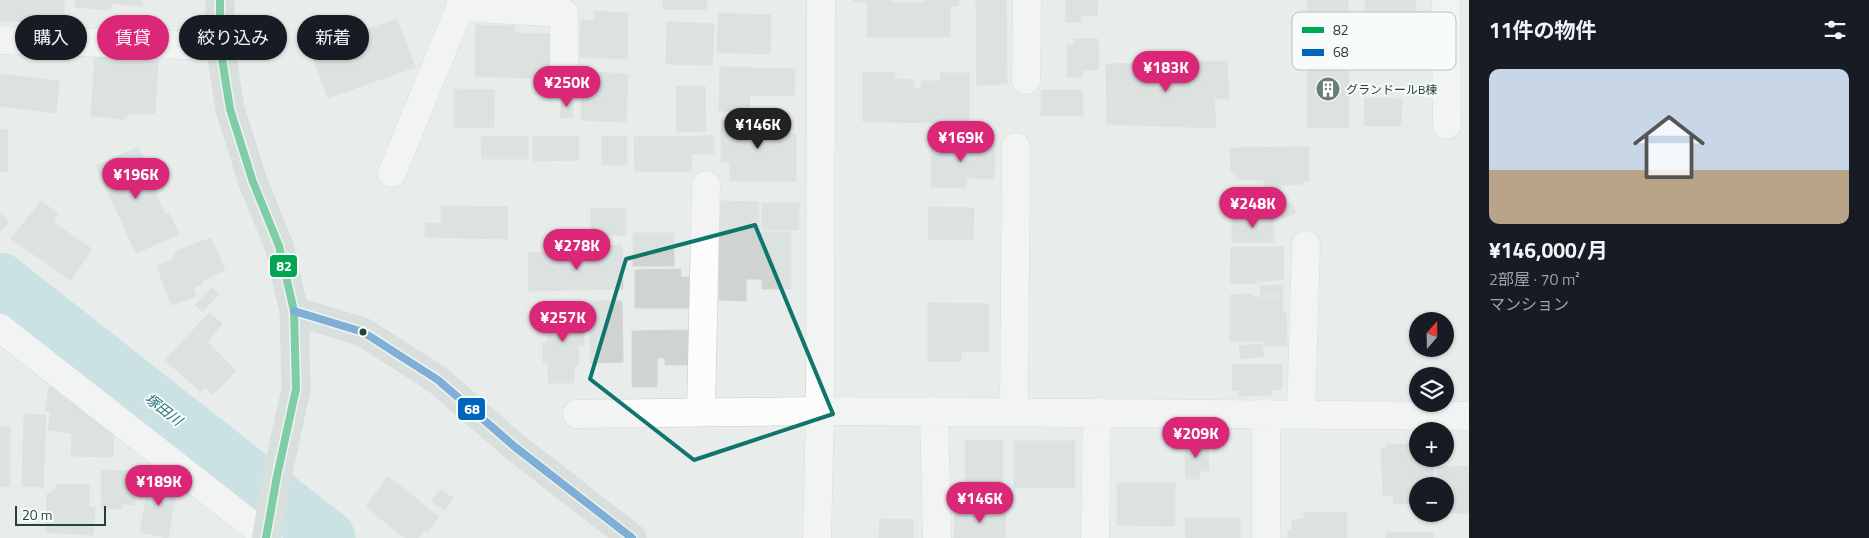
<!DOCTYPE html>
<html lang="ja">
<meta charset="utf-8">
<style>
:root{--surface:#171b24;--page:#20242c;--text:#f1f3f6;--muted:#9ea1a6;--accent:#db2777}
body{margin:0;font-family:"Titillium Web","Noto Sans JP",sans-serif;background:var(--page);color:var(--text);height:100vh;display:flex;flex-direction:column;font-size:19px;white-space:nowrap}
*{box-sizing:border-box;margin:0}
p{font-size:16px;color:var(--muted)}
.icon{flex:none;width:28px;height:28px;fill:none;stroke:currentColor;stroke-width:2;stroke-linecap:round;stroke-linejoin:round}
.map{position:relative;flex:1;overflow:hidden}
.drawer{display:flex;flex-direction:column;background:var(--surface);width:400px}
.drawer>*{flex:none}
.hud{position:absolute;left:15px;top:15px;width:475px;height:45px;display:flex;gap:10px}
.needle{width:32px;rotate:20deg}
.controls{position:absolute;left:1409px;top:312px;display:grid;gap:10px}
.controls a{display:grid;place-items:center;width:45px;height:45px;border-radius:50%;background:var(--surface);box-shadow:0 1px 4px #0004;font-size:25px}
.scale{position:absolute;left:15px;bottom:12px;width:91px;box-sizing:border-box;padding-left:5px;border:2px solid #24423a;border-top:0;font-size:14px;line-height:18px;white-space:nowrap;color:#24423a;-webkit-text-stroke:4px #f7fbf9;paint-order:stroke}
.price{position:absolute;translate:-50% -42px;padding:0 11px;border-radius:18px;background:var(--accent);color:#fff;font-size:16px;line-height:32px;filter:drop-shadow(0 1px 2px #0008)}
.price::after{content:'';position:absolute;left:50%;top:30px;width:15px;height:11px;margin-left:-8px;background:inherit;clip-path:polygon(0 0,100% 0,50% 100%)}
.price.on{background:#222;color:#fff}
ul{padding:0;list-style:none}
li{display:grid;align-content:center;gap:10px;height:265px;padding:0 20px}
li span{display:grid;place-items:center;height:155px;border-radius:10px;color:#555}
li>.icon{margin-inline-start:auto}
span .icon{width:90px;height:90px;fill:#fffc;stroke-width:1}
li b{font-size:21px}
h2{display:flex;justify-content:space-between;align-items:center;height:60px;padding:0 20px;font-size:21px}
.chip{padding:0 18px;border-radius:22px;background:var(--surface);box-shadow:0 1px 4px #0004;font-size:18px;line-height:45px}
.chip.on{background:var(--accent);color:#fff}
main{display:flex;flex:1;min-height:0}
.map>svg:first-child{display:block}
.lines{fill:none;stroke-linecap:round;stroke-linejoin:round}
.river{stroke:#a9d4db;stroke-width:55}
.building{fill:#cfd4d2;stroke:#d1d6d4}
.minor-casing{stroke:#c5cac8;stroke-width:29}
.tertiary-casing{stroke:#c5cac8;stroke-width:29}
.trunk-casing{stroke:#c3ccc9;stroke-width:29}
.minor{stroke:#fcfcfc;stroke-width:28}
.tertiary{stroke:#fcfcfc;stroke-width:28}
.trunk{stroke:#c6cecc;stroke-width:28}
.bus-1-casing{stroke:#f7fbf9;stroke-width:11}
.bus-2-casing{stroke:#f7fbf9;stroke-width:11}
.bus-1{stroke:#00a651;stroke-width:8}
.bus-2{stroke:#0065bd;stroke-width:8}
.marked{fill:none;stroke:#0f766e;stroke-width:4;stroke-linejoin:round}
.bus-dot{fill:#24423a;stroke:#f7fbf9;stroke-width:2}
.labels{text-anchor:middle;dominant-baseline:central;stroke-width:4;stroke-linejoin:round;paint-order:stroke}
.poi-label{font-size:12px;fill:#24423a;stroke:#f7fbf9;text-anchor:start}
.water-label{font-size:14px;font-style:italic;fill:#1c6f80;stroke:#f7fbf9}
.key{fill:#f7fbf9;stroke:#b8c4c0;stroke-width:1}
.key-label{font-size:14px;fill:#24423a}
.line-badge{stroke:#f7fbf9;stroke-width:2}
.badge-label{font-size:14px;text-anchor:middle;font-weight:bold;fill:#fff}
</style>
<main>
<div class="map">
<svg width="1469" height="538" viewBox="0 0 1469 538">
<rect width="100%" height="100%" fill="#e8edeb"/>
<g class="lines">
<path class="river" d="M 0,280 L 328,538"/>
</g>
<path class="building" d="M 0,0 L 64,0 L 64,23 L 0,21 Z
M 76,0 L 142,0 L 142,6 L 112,3 L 110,10 L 75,7 Z
M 663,0 L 707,0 L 707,9 L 663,9 Z
M 853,0 L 891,0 L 891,3 L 925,3 L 925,0 L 959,0 L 959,6 L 950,6 L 950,37 L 867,37 L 867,2 L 853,2 Z
M 976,0 L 1006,0 L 1007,84 L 977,85 Z
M 1066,0 L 1098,0 L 1097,16 L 1081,15 L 1081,22 L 1066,22 Z
M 1308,0 L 1348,0 L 1348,38 L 1307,39 Z
M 1365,0 L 1415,0 L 1416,12 L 1423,12 L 1423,40 L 1365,40 Z
M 594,11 L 628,13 L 627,59 L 580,57 L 581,20 L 594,21 Z
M 719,13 L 771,15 L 770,54 L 717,52 Z
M 397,19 L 415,67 L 328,98 L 310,50 Z
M 667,22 L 714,24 L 712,65 L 666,64 Z
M 476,25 L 515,26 L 514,33 L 555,34 L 553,79 L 475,76 Z
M 1074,39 L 1098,39 L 1099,70 L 1082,70 L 1082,77 L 1067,77 L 1067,45 L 1074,45 Z
M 1349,48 L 1349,128 L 1308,128 L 1307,49 Z
M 95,56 L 158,61 L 155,114 L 130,114 L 123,120 L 117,118 L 91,116 Z
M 1227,61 L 1229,99 L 1214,98 L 1216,128 L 1107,124 L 1106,64 Z
M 720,67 L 795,69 L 794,96 L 750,95 L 749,112 L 719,111 Z
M 591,72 L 628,74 L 626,122 L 581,120 L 582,85 L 590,85 Z
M 863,72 L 895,72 L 895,79 L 914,80 L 914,89 L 921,89 L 921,81 L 940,81 L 940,73 L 969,73 L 969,123 L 863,122 Z
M 0,74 L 59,81 L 56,113 L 0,106 Z
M 676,86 L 705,86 L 706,131 L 677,132 Z
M 454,89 L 494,90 L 494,127 L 454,128 Z
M 1041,90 L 1082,90 L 1083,116 L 1041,116 Z
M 562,97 L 573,97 L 573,118 L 560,118 Z
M 1365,98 L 1402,99 L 1401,126 L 1364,126 Z
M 721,119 L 783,119 L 783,134 L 796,134 L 796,181 L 730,181 L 730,162 L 721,162 Z
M 0,129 L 8,130 L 7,171 L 0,171 Z
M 481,136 L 528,136 L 528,159 L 482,159 Z
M 533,136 L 579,136 L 579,160 L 533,161 Z
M 602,136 L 627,136 L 627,165 L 602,165 Z
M 714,136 L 714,154 L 691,154 L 692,171 L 635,171 L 634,137 Z
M 932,141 L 995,142 L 994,179 L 967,178 L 966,187 L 931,187 Z
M 138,147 L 150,173 L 147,175 L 165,215 L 169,213 L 179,234 L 136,253 L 96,166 Z
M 1309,147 L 1309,181 L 1303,181 L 1303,184 L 1281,185 L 1280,191 L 1265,190 L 1264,180 L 1236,179 L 1236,173 L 1231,172 L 1230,148 Z
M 41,201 L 58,214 L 53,222 L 92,249 L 71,280 L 11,239 Z
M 720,201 L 759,202 L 759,232 L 791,232 L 791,289 L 762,289 L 762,279 L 746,279 L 746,301 L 719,300 Z
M 762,203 L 799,203 L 799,230 L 762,230 Z
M 1292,203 L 1295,213 L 1282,218 L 1278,208 Z
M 441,206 L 508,207 L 507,239 L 425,237 L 425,223 L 441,224 Z
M 929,207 L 974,208 L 973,240 L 928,239 Z
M 591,208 L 626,208 L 626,235 L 591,235 Z
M 1,214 L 9,222 L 1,231 L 0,230 Z
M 1274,216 L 1274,242 L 1232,242 L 1232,217 Z
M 633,233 L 674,233 L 674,266 L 633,266 Z
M 211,238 L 225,270 L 202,281 L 203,284 L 193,288 L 196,296 L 171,305 L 157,266 L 173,260 L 176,251 Z
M 622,245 L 623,289 L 529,291 L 528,253 L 605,252 L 605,246 Z
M 1231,247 L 1284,247 L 1283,280 L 1257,281 L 1257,283 L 1230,283 Z
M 681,269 L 681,277 L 692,277 L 692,308 L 635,308 L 635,270 Z
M 1283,285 L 1283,295 L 1260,295 L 1260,286 Z
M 212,287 L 219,294 L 202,312 L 195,305 Z
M 1251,294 L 1252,297 L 1283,297 L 1282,312 L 1286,313 L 1287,346 L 1265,346 L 1265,341 L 1230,341 L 1230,295 Z
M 590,301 L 622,301 L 623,362 L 590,363 Z
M 928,303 L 989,304 L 989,352 L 961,351 L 961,361 L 928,361 Z
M 578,305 L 578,318 L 583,318 L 584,345 L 579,345 L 579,366 L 574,366 L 574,383 L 548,383 L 548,363 L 543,363 L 543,343 L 548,343 L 547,306 Z
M 209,313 L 222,324 L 208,342 L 236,371 L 213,394 L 205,387 L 201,392 L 165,360 Z
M 691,330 L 692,365 L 665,365 L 665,358 L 657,358 L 657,387 L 632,387 L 632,331 Z
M 1262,344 L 1264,356 L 1241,359 L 1239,346 Z
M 1282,364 L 1282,390 L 1271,389 L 1272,395 L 1239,396 L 1239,390 L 1232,391 L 1233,365 Z
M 49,387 L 67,389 L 114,420 L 113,457 L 71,456 L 72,433 L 48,430 L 51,411 L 45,410 Z
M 24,414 L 46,415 L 43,487 L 22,486 Z
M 0,427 L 10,427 L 10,486 L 0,487 Z
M 965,440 L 1003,440 L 1003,493 L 965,493 Z
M 1014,441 L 1075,441 L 1075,488 L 1014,488 Z
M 1185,441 L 1208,441 L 1209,471 L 1200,471 L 1200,479 L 1186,479 Z
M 1387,444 L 1408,444 L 1408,450 L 1418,450 L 1418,459 L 1433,459 L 1434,486 L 1418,486 L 1418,503 L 1394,504 L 1393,496 L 1383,495 L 1381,449 L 1387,449 Z
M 1469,466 L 1469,513 L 1445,513 L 1445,486 L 1438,486 L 1437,467 Z
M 101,470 L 134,471 L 135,505 L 122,504 L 122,508 L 102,509 Z
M 150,476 L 178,481 L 168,538 L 140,532 Z
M 388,476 L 439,517 L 428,532 L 424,530 L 418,538 L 405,538 L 366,507 Z
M 1117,483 L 1175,483 L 1175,526 L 1117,525 Z
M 56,484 L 89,484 L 89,506 L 95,508 L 93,535 L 46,532 L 47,494 L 53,493 L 53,490 L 56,490 Z
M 440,489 L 453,498 L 445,510 L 431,501 Z
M 955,509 L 1006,510 L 1005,538 L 954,538 Z
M 1347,512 L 1347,538 L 1288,538 L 1288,530 L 1292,530 L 1292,520 L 1304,519 L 1304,513 Z
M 1185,518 L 1240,518 L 1240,538 L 1186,538 Z
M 880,519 L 913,520 L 913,538 L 879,538 Z
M 1433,532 L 1433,538 L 1386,538 L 1386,533 Z"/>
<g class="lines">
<defs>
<path id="minor" d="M 1446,0 L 1447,125
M 460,7 L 564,13 L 564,81
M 0,40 L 220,46
M 1026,80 L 1027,0
M 0,328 L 266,536
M 934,411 L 937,538
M 701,412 L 706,185
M 1014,412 L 1016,147
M 577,414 L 820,411 L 1469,416
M 1301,414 L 1306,245
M 817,538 L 820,411 L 821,0
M 1095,538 L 1097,412
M 1266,538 L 1266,413"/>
<path id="tertiary" d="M 392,173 L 463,0"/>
<path id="trunk" d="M 220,0 L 220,46 L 230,109 L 253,182 L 279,246 L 294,311 L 296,389 L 277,476 L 266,538
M 294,311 L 363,332 L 438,380 L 515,447 L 632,538"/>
</defs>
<use href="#minor" class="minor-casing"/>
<use href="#tertiary" class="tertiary-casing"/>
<use href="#trunk" class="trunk-casing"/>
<use href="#minor" class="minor"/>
<use href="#tertiary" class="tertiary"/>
<use href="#trunk" class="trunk"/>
<defs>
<path id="bus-1" d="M 220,0 L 220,46 L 230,109 L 253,182 L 279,246 L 294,311 L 296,389 L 277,476 L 266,538"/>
<path id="bus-2" d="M 294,311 L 363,332 L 438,380 L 515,447 L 632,538"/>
</defs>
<use href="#bus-1" class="bus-1-casing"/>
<use href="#bus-2" class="bus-2-casing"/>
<use href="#bus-1" class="bus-1"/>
<use href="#bus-2" class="bus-2"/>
</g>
<path d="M0 0H1469V538H0ZM 755,225 L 833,414 L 694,460 L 590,379 L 626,259 Z" fill="#e8edeb" fill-opacity=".55" fill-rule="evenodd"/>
<path class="marked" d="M 755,225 L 833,414 L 694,460 L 590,379 L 626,259 Z"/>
<defs>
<symbol id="building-disc" viewBox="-11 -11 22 22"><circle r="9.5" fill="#697e78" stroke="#f7fbf9"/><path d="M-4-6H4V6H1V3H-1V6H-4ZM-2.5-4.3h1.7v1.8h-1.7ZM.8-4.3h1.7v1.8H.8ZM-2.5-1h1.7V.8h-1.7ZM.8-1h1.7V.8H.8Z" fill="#fff"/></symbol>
</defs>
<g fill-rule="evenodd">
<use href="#building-disc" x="1314" y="75" width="28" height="28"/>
</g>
<circle class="bus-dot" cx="363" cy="332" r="4.5"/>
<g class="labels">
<g class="poi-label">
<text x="1346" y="89">グランドールB棟</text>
</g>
<g class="water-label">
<text transform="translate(164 409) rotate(38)">塚田川</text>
</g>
</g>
<rect x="1292" y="12" width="164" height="58" rx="8" class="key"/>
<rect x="1302" y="27" width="22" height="6" fill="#00a651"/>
<rect x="1302" y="49" width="22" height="7" fill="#0065bd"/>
<g class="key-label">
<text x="1333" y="35">82</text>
<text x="1333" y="57">68</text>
</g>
<g class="line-badge">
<rect x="269" y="254" width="29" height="24" rx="5" fill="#00a651"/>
<rect x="457" y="397" width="29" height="24" rx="5" fill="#0065bd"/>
</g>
<g class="badge-label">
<text x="284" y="271">82</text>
<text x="472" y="414">68</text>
</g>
</svg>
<div class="controls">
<a><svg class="needle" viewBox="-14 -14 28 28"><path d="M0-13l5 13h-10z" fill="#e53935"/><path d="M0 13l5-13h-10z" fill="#9ea1a6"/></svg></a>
<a><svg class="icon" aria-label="layers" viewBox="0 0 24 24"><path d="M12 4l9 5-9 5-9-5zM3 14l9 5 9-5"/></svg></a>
<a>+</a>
<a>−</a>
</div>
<div class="scale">20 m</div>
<b class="price" style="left:1166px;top:93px">¥183K</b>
<b class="price" style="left:567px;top:108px">¥250K</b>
<b class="price on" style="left:758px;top:150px">¥146K</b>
<b class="price" style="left:961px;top:163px">¥169K</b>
<b class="price" style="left:136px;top:200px">¥196K</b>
<b class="price" style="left:1253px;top:229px">¥248K</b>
<b class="price" style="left:577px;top:271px">¥278K</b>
<b class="price" style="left:563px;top:343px">¥257K</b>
<b class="price" style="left:1196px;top:459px">¥209K</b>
<b class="price" style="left:159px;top:507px">¥189K</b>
<b class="price" style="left:980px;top:524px">¥146K</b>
<div class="hud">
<a class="chip">購入</a>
<a class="chip on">賃貸</a>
<a class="chip">絞り込み</a>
<a class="chip">新着</a>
</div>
</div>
<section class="drawer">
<h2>11件の物件<svg class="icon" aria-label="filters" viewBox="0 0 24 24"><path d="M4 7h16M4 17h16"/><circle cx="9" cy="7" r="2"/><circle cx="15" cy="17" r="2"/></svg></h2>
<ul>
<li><span style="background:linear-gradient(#c9d6e8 65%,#b9a48a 0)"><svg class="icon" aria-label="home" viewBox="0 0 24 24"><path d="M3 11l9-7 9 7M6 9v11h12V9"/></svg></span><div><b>¥146,000/月</b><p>2部屋 · 70 m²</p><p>マンション</p></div></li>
</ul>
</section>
</main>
